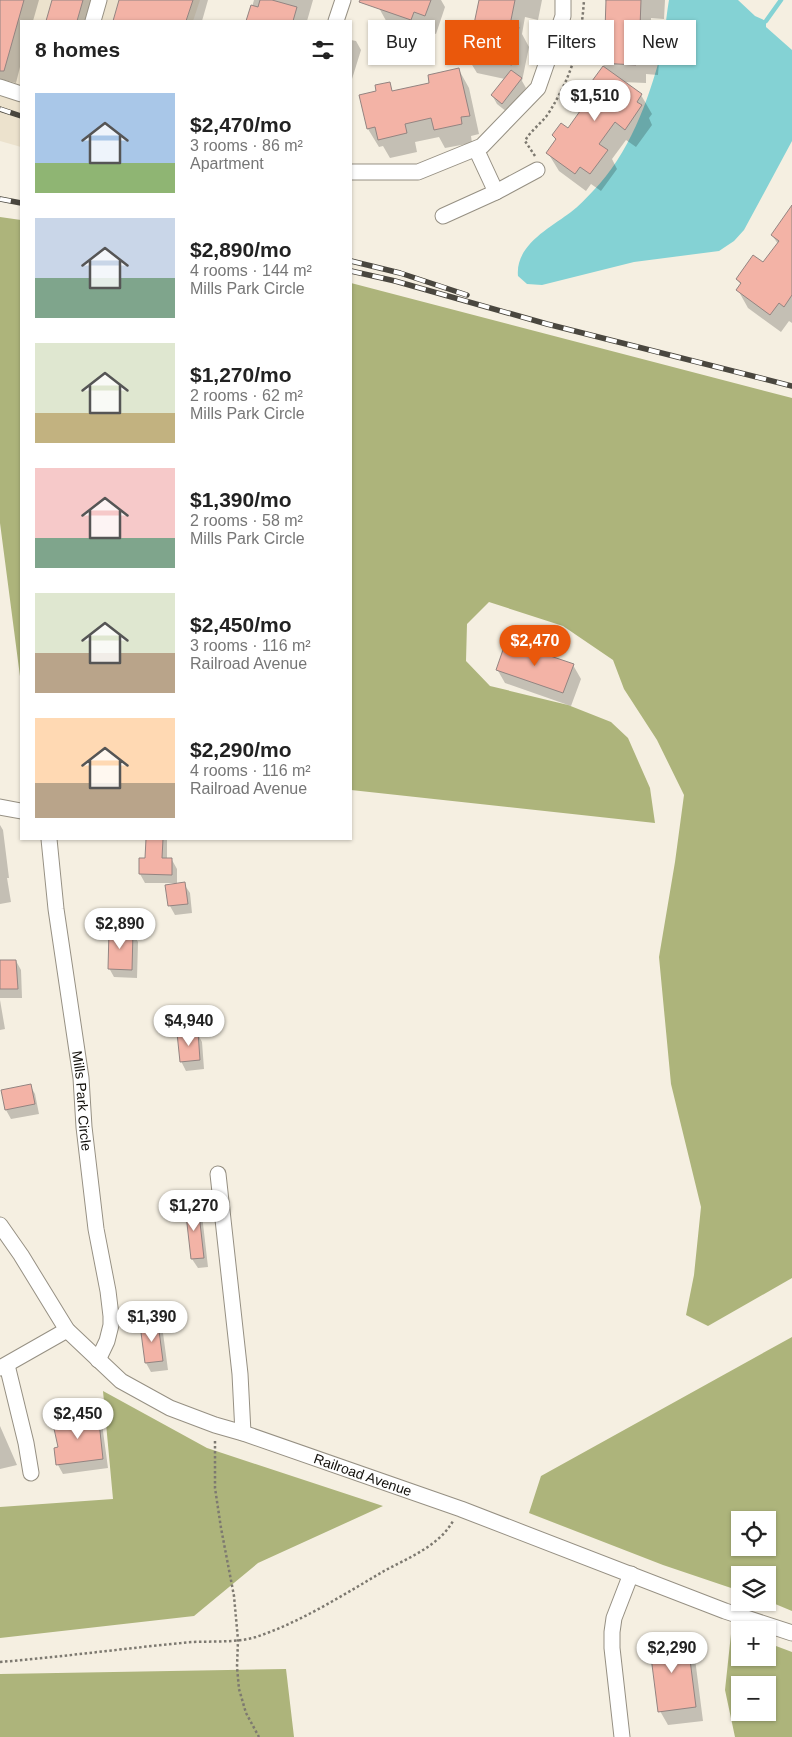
<!DOCTYPE html>
<meta charset="utf-8">
<style>
:root{--surface:#fff;--page:#f2f2f2;--text:#222;--muted:#767676;--accent:#ea580c}
body{margin:0;font-family:Arial,sans-serif;background:var(--page);color:var(--text);height:100vh;display:flex;flex-direction:column;font-size:19px;white-space:nowrap}
*{box-sizing:border-box;margin:0}
p{font-size:16px;color:var(--muted)}
.icon{flex:none;width:28px;height:28px;fill:none;stroke:currentColor;stroke-width:2;stroke-linecap:round;stroke-linejoin:round}
.map{position:relative;flex:1;overflow:hidden}
.panel{position:absolute;left:20px;top:20px;width:332px;height:820px;display:flex;flex-direction:column;background:var(--surface);border-radius:0px;box-shadow:0 1px 4px #0004}
.panel>*{flex:none}
.banner{position:absolute;left:368px;top:20px;width:349px;height:45px;display:flex;gap:10px}
.fabs{position:absolute;left:731px;top:1511px;display:grid;gap:10px}
.fabs a{display:grid;place-items:center;width:45px;height:45px;border-radius:0px;background:var(--surface);box-shadow:0 1px 4px #0004;font-size:25px}
.price{position:absolute;translate:-50% -42px;padding:0 11px;border-radius:18px;background:#fff;color:#222;font-size:16px;line-height:32px;filter:drop-shadow(0 1px 2px #0008)}
.price::after{content:'';position:absolute;left:50%;top:30px;width:15px;height:11px;margin-left:-8px;background:inherit;clip-path:polygon(0 0,100% 0,50% 100%)}
.price.active{background:var(--accent);color:#fff}
ul{padding:0;list-style:none}
li{display:flex;align-items:center;gap:15px;height:125px;padding:0 15px}
li span{display:grid;place-items:center;flex:none;width:140px;height:100px;border-radius:0px;color:#555}
li>.icon{margin-inline-start:auto}
span .icon{width:60px;height:60px;fill:#fffc;stroke-width:1}
li b{font-size:21px}
h2{display:flex;justify-content:space-between;align-items:center;height:60px;padding:0 15px;font-size:21px}
.pill{padding:0 18px;border-radius:0px;background:var(--surface);box-shadow:0 1px 4px #0004;font-size:18px;line-height:45px}
.pill.active{background:var(--accent);color:#fff}
.map>svg:first-child{display:block}
.built{fill:#ece2cd}
.forest{fill:#adb47b;fill-rule:evenodd}
.water{fill:#84d2d4}
.shadow{fill:#0003}
.lines{fill:none;stroke-linecap:round;stroke-linejoin:round}
.stream{stroke:#84d2d4;stroke-width:4.5}
.building{fill:#f3b3a6;stroke:#938481}
.minor-casing{stroke:#969083;stroke-width:17}
.path{stroke:#7d7970;stroke-width:2.5;stroke-dasharray:2.5 2.5;stroke-linecap:butt}
.minor{stroke:#fff;stroke-width:15}
.rail-casing{stroke:#4a473f;stroke-width:5.5}
.rail{stroke:#fff;stroke-width:4;stroke-dasharray:11;stroke-linecap:butt}
.labels{text-anchor:middle;dominant-baseline:central;stroke-width:4;stroke-linejoin:round;paint-order:stroke}
.street-label{font-size:14px;fill:#110f0a;stroke:#fff}
</style>
<div class="map">
<svg width="792" height="1737" viewBox="0 0 792 1737">
<rect width="100%" height="100%" fill="#f5efe1"/>
<path class="built" d="M 0,0 L 200,0 L 193,21 L 21,21 L 21,147 L 0,141 Z"/>
<path class="forest" d="M 0,217 L 21,220 L 21,684 L 0,523 Z
M 351,283 L 792,398 L 792,1278 L 708,1326 L 686,1315 L 694,1275 L 701,1207 L 671,1084 L 659,957 L 675,862 L 684,795 L 657,740 L 624,689 L 613,660 L 563,626 L 489,602 L 467,624 L 466,661 L 490,686 L 568,705 L 611,722 L 628,738 L 650,788 L 655,823 L 351,790 Z
M 792,1337 L 792,1611 L 768,1601 L 768,1575 L 740,1575 L 740,1591 L 663,1565 L 529,1513 L 541,1476 ZM 740,1520 L 768,1520 L 768,1548 L 740,1548 Z
M 103,1391 L 207,1448 L 383,1506 L 258,1563 L 194,1616 L 0,1638 L 0,1507 L 113,1499 Z
M 731,1634 L 740,1636 L 740,1658 L 768,1658 L 768,1643 L 792,1652 L 792,1737 L 735,1737 L 725,1690 ZM 740,1685 L 768,1685 L 768,1712 L 740,1712 Z
M 286,1669 L 294,1737 L 0,1737 L 0,1674 Z"/>
<path class="water" d="M 669,0 L 738,0 L 755,16 L 766,21 L 766,27 L 792,50 L 792,141 L 744,230 L 734,241 L 719,251 L 634,262 L 542,285 L 527,284 L 518,276 C 515,245 550,228 571,212 C 579,206 586,198 593,191 C 629,154 648,102 661,53 C 665,36 666,17 669,0 Z"/>
<path class="shadow" d="M 0,0 L 39,0 L 33,21 L 21,21 L 21,63 L 16,83 L 0,79 Z
M 53,0 L 99,0 L 93,21 L 47,21 Z
M 120,0 L 208,0 L 202,21 L 114,21 Z
M 254,0 L 313,0 L 307,21 L 248,21 Z
M 381,0 L 441,0 L 445,7 L 436,34 L 424,30 L 421,38 L 389,26 L 379,8 Z
M 480,0 L 542,0 L 538,20 L 525,17 L 522,34 L 529,47 L 522,81 L 526,88 L 507,112 L 497,104 L 492,95 L 505,79 L 477,73 L 466,55 L 468,44 L 464,37 L 475,25 Z
M 605,0 L 665,0 L 664,19 L 651,18 L 651,31 L 660,47 L 658,75 L 646,74 L 646,83 L 622,82 L 641,95 L 652,114 L 649,118 L 652,125 L 636,147 L 626,140 L 612,159 L 617,169 L 601,191 L 591,184 L 586,191 L 559,171 L 548,153 L 556,141 L 553,135 L 568,130 L 590,100 L 585,92 L 604,66 L 601,62 L 602,54 L 596,45 L 606,32 L 607,4 Z
M 351,40 L 356,41 L 361,50 L 352,79 Z
M 459,70 L 469,88 L 479,134 L 471,136 L 472,143 L 445,148 L 439,137 L 415,142 L 417,152 L 390,158 L 383,146 L 379,147 L 368,129 L 361,96 L 392,92 L 431,84 Z
M 792,215 L 792,323 L 789,321 L 781,332 L 748,308 L 738,290 L 741,285 L 737,279 L 764,264 L 778,244 L 772,235 Z
M 573,665 L 581,679 L 571,706 L 505,683 L 497,669 Z
M 0,825 L 3,830 L 9,878 L 7,878 L 11,902 L 0,904 Z
M 147,839 L 167,839 L 167,859 L 172,860 L 177,869 L 177,885 L 184,884 L 190,893 L 192,913 L 175,915 L 170,906 L 167,886 L 174,885 L 174,883 L 145,883 L 140,874 L 146,859 Z
M 133,933 L 138,942 L 137,978 L 114,977 L 109,968 Z
M 0,961 L 16,961 L 21,970 L 22,998 L 0,998 Z
M 0,1000 L 5,1029 L 0,1030 Z
M 197,1033 L 202,1042 L 204,1069 L 186,1071 L 181,1061 Z
M 30,1085 L 35,1094 L 39,1114 L 11,1119 L 6,1110 Z
M 197,1206 L 202,1215 L 208,1267 L 198,1268 L 192,1259 Z
M 157,1324 L 163,1333 L 168,1370 L 151,1372 L 146,1363 L 141,1326 Z
M 97,1415 L 102,1424 L 108,1468 L 63,1474 L 58,1465 L 60,1448 Z
M 0,1426 L 17,1465 L 0,1469 Z
M 686,1637 L 694,1651 L 703,1721 L 668,1725 L 660,1711 Z"/>
<g class="lines">
<path class="stream" d="M 766,21 L 781,0"/>
</g>
<path class="building" d="M 0,0 L 24,0 L 4,71 L 0,71 Z
M 52,0 L 83,0 L 77,21 L 46,21 Z
M 119,0 L 193,0 L 186,21 L 113,21 Z
M 260,0 L 272,0 L 297,7 L 293,21 L 246,21 L 251,5 L 258,7 Z
M 360,0 L 431,0 L 425,16 L 414,12 L 411,20 L 359,2 Z
M 479,0 L 515,0 L 510,25 L 519,27 L 512,65 L 465,55 L 468,38 L 462,37 L 466,22 L 474,24 Z
M 606,0 L 641,0 L 640,27 L 650,28 L 648,57 L 636,56 L 636,65 L 600,63 L 601,46 L 595,45 L 596,30 L 605,30 Z
M 603,66 L 642,94 L 637,102 L 642,105 L 625,130 L 615,122 L 599,144 L 608,150 L 590,174 L 580,167 L 575,174 L 546,153 L 556,139 L 552,135 L 561,123 L 568,128 L 590,97 L 584,92 Z
M 459,68 L 470,116 L 461,117 L 462,124 L 434,130 L 431,118 L 405,124 L 407,133 L 378,140 L 375,127 L 367,129 L 359,95 L 376,91 L 375,85 L 390,82 L 392,91 L 429,83 L 428,75 Z
M 511,70 L 522,78 L 502,104 L 491,95 Z
M 792,205 L 792,295 L 784,307 L 779,303 L 770,315 L 736,290 L 741,283 L 736,279 L 753,255 L 763,262 L 779,241 L 771,235 Z
M 506,641 L 574,664 L 563,693 L 496,670 Z
M 146,839 L 163,839 L 162,858 L 172,858 L 172,875 L 139,874 L 139,858 L 145,858 Z
M 185,882 L 188,904 L 168,906 L 165,885 Z
M 109,931 L 133,932 L 132,970 L 108,969 Z
M 0,960 L 16,960 L 18,989 L 0,989 Z
M 198,1032 L 200,1060 L 180,1062 L 177,1033 Z
M 31,1084 L 35,1104 L 5,1110 L 1,1090 Z
M 198,1205 L 204,1258 L 191,1259 L 185,1206 Z
M 158,1323 L 163,1361 L 145,1363 L 140,1325 Z
M 98,1413 L 103,1459 L 56,1465 L 54,1448 L 58,1447 L 53,1424 Z
M 687,1636 L 696,1707 L 658,1712 L 649,1641 Z"/>
<g class="lines">
<defs>
<g id="minor">
<path d="M 93,21 L 99,0"/>
<path d="M 336,21 L 343,0"/>
<path d="M 0,87 L 21,94"/>
<path d="M 351,172 L 418,172 L 482,146 L 538,88 L 563,16 L 563,0"/>
<path d="M 496,192 L 537,170"/>
<path d="M 443,216 L 496,192 L 476,149"/>
<path d="M 0,807 L 21,811"/>
<path id="s1" d="M 49,839 L 56,909 L 81,1078 L 84,1127 L 96,1229 L 108,1291 L 111,1316 L 111,1325 L 107,1341 L 98,1360"/>
<path d="M 218,1174 L 240,1374 L 243,1433"/>
<path id="s2" d="M 0,1225 L 21,1255 L 67,1330 L 121,1381 L 170,1408 L 215,1425 L 243,1433 L 461,1509 L 725,1611 L 792,1633"/>
<path d="M 7,1365 L 26,1443 L 31,1473"/>
<path d="M 0,1368 L 67,1330"/>
<path d="M 622,1737 L 612,1648 L 612,1632 L 614,1618 L 631,1574"/>
</g>
</defs>
<use href="#minor" class="minor-casing"/>
<path class="path" d="M 535,156 L 525,141 C 530,131 541,124 548,114 C 572,76 581,45 584,0
M 215,1441 L 215,1488 L 221,1528 L 234,1596 L 238,1640 L 237,1667 L 239,1689 L 246,1713 L 259,1737
M 0,1662 C 60,1657 120,1649 181,1643 C 205,1640 232,1644 256,1637 C 301,1622 343,1595 384,1571 C 408,1558 439,1546 453,1521"/>
<use href="#minor" class="minor"/>
<defs>
<path id="rail" d="M 0,109 L 21,116
M 0,199 L 21,203
M 351,261 L 400,273 L 467,295
M 351,271 L 395,281 L 547,324 L 792,386"/>
</defs>
<use href="#rail" class="rail-casing"/>
<use href="#rail" class="rail"/>
</g>
<g class="labels">
<g class="street-label">
<text stroke="none"><textPath href="#s1" startOffset="264">Mills Park Circle</textPath></text>
<text stroke="none"><textPath href="#s2" startOffset="459">Railroad Avenue</textPath></text>
</g>
</g>
</svg>
<div class="fabs">
<a><svg class="icon" aria-label="locate" viewBox="0 0 24 24"><circle cx="12" cy="12" r="6"/><path d="M12 2v4M12 18v4M2 12h4M18 12h4"/></svg></a>
<a><svg class="icon" aria-label="layers" viewBox="0 0 24 24"><path d="M12 4l9 5-9 5-9-5zM3 14l9 5 9-5"/></svg></a>
<a>+</a>
<a>−</a>
</div>
<b class="price" style="left:595px;top:122px">$1,510</b>
<b class="price active" style="left:535px;top:667px">$2,470</b>
<b class="price" style="left:120px;top:950px">$2,890</b>
<b class="price" style="left:189px;top:1047px">$4,940</b>
<b class="price" style="left:194px;top:1232px">$1,270</b>
<b class="price" style="left:152px;top:1343px">$1,390</b>
<b class="price" style="left:78px;top:1440px">$2,450</b>
<b class="price" style="left:672px;top:1674px">$2,290</b>
<div class="banner">
<a class="pill">Buy</a>
<a class="pill active">Rent</a>
<a class="pill">Filters</a>
<a class="pill">New</a>
</div>
<section class="panel">
<h2>8 homes<svg class="icon" aria-label="filters" viewBox="0 0 24 24"><path d="M4 7h16M4 17h16"/><circle cx="9" cy="7" r="2"/><circle cx="15" cy="17" r="2"/></svg></h2>
<ul>
<li><span style="background:linear-gradient(#a9c7e8 70%,#8fb573 0)"><svg class="icon" aria-label="home" viewBox="0 0 24 24"><path d="M3 11l9-7 9 7M6 9v11h12V9"/></svg></span><div><b>$2,470/mo</b><p>3 rooms · 86 m²</p><p>Apartment</p></div></li>
<li><span style="background:linear-gradient(#c9d6e8 60%,#7fa58c 0)"><svg class="icon" aria-label="home" viewBox="0 0 24 24"><path d="M3 11l9-7 9 7M6 9v11h12V9"/></svg></span><div><b>$2,890/mo</b><p>4 rooms · 144 m²</p><p>Mills Park Circle</p></div></li>
<li><span style="background:linear-gradient(#dfe7d0 70%,#c2b280 0)"><svg class="icon" aria-label="home" viewBox="0 0 24 24"><path d="M3 11l9-7 9 7M6 9v11h12V9"/></svg></span><div><b>$1,270/mo</b><p>2 rooms · 62 m²</p><p>Mills Park Circle</p></div></li>
<li><span style="background:linear-gradient(#f6c9c9 70%,#7fa58c 0)"><svg class="icon" aria-label="home" viewBox="0 0 24 24"><path d="M3 11l9-7 9 7M6 9v11h12V9"/></svg></span><div><b>$1,390/mo</b><p>2 rooms · 58 m²</p><p>Mills Park Circle</p></div></li>
<li><span style="background:linear-gradient(#dfe7d0 60%,#b9a48a 0)"><svg class="icon" aria-label="home" viewBox="0 0 24 24"><path d="M3 11l9-7 9 7M6 9v11h12V9"/></svg></span><div><b>$2,450/mo</b><p>3 rooms · 116 m²</p><p>Railroad Avenue</p></div></li>
<li><span style="background:linear-gradient(#ffd9b3 65%,#b9a48a 0)"><svg class="icon" aria-label="home" viewBox="0 0 24 24"><path d="M3 11l9-7 9 7M6 9v11h12V9"/></svg></span><div><b>$2,290/mo</b><p>4 rooms · 116 m²</p><p>Railroad Avenue</p></div></li>
</ul>
</section>
</div>
